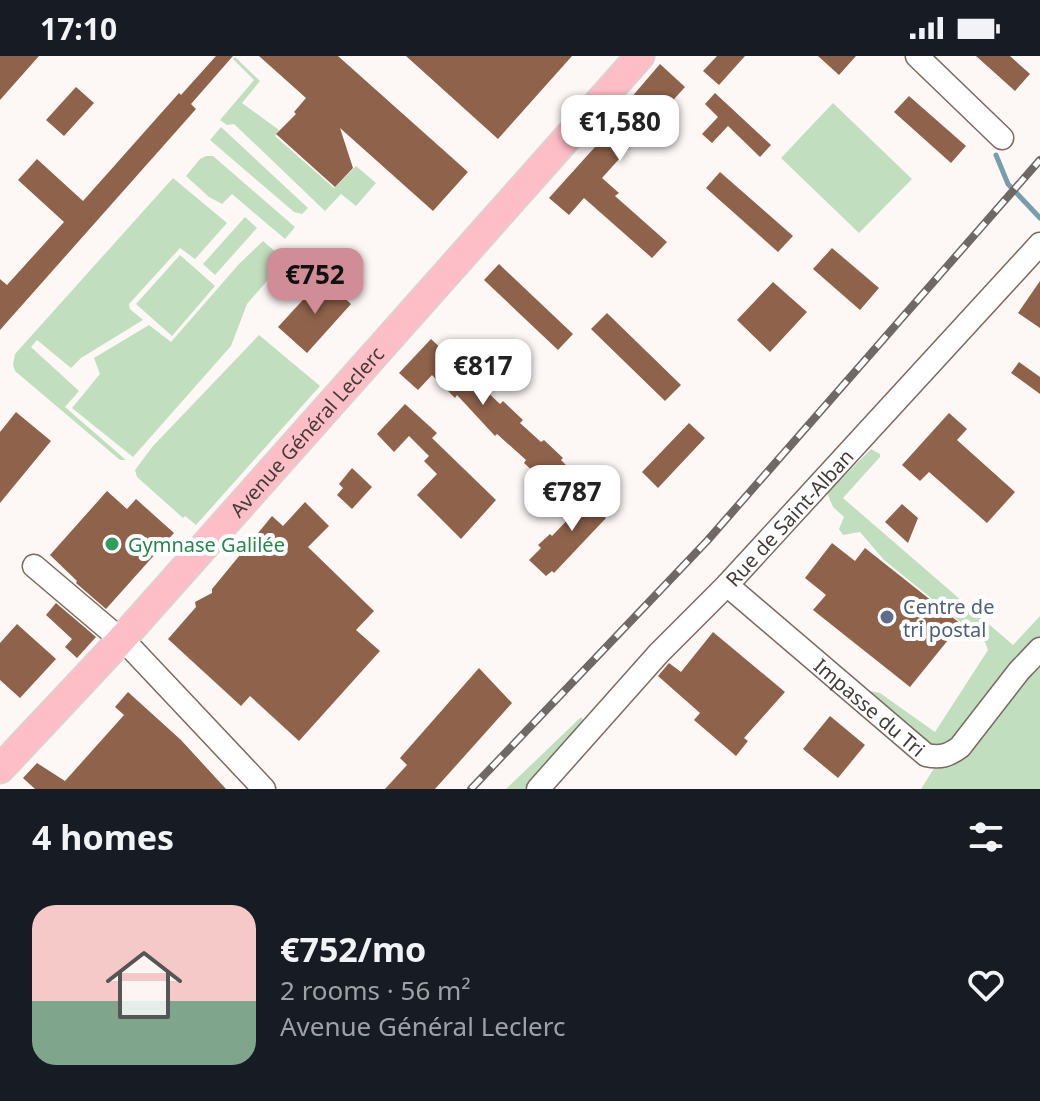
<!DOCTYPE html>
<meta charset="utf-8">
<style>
:root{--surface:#171b24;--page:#242831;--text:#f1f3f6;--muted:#9ea1a6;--accent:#d08d97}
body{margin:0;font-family:"Noto Sans",sans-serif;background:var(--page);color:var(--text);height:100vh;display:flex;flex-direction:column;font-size:30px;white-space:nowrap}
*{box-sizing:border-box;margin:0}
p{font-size:26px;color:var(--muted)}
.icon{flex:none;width:44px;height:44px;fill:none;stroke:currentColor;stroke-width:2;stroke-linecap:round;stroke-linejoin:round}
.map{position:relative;height:733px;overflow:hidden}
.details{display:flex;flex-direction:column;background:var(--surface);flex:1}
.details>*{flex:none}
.price{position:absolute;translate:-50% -68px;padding:0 18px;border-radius:16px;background:#fff;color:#222;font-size:26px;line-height:52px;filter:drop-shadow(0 2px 4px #0008)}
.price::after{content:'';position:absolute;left:50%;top:48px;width:24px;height:18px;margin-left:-12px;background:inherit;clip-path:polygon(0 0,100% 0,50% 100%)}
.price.current{background:var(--accent);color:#111}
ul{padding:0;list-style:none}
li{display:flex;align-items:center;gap:24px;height:200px;padding:0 32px}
li span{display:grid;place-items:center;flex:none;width:224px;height:160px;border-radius:24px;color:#555}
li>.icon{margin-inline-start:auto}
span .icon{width:96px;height:96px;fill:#fffc;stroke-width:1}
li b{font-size:34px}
h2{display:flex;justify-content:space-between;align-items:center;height:96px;padding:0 32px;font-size:34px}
.status{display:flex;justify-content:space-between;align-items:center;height:56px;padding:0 40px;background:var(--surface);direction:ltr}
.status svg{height:22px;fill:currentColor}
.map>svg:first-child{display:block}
.green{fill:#c1dfbe}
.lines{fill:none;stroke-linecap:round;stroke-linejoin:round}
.stream{stroke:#789ead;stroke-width:5}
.building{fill:#8f624b}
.minor-casing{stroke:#7c6960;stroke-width:25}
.major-casing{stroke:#d6d4d3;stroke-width:31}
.minor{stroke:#fff;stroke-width:22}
.major{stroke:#febec8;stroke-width:28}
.rail-casing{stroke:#6f6865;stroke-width:8}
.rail{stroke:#fff;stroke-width:5;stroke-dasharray:15;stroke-linecap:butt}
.leisure-dot{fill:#2e9e5b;stroke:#fff;stroke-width:3}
.service-dot{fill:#5c6f8a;stroke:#fff;stroke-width:3}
.labels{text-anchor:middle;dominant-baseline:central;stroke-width:8;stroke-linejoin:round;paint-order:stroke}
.street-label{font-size:20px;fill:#433b37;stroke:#fff}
.leisure-label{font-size:20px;fill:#27864d;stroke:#fff;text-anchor:start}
.service-label{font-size:20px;fill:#4e5e75;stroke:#fff;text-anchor:start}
</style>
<div class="status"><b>17:10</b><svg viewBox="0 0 49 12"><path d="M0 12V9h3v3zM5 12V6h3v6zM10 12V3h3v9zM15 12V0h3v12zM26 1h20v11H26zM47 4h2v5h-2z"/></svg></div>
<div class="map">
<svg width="1040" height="733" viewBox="0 0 1040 733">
<rect width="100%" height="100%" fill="#fdf8f6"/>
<path class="green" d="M 235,1 L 260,25 L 242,47 L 279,74 L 275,80 L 334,132 L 356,110 L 376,127 L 356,150 L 341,138 L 325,155 L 234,68 L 227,69 L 220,64 L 254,24 L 233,3 Z
M 833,47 L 912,123 L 859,177 L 781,102 Z
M 221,71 L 308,152 L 302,158 L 294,156 L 210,84 Z
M 206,100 L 213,100 L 295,171 L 285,183 L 232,138 L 222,148 L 209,141 L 186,120 L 200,103 Z
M 173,122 L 227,167 L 195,203 L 180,192 L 129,248 L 130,253 L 143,264 L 81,302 L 71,312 L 37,284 L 31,291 L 79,335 L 65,351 L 126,404 L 120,404 L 15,315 L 13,309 L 15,298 Z
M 245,161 L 257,172 L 215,219 L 203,208 Z
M 263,185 L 285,204 L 247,248 L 231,290 L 133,401 L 72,352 L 100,318 L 94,302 L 149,269 L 171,286 L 239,208 Z
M 180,199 L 215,230 L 172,280 L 136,248 Z
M 259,279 L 320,330 L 196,469 L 185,460 L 183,462 L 137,421 L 135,414 L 153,390 Z
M 871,393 L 880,398 L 880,401 L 843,442 L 1013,589 L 1040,560 L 1040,586 L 959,688 L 934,695 L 869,640 L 870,635 L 880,637 L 935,676 L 988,594 L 985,586 L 884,504 L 860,476 L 843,479 L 839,473 L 844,461 L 833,451 L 827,437 Z
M 1040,599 L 1040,733 L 921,733 L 938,706 Z
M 581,661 L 583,664 L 531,733 L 506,733 Z"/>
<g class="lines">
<path class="stream" d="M 996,99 L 1008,128 L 1040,162"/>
</g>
<path class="building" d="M 0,0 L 39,0 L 0,44 Z
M 216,0 L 233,0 L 191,48 L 196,53 L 0,274 L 0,223 L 7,229 L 64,166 L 18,124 L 37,103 L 83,145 L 179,37 L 181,39 Z
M 259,0 L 338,0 L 468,116 L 433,155 L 340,72 L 353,112 L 335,131 L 276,78 L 296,58 L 294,56 L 306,42 Z
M 406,0 L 572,0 L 498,83 Z
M 717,0 L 745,0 L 719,29 L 703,15 Z
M 818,0 L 856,0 L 839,19 Z
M 976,0 L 1010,0 L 1030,18 L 1015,35 Z
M 660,8 L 685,31 L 666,52 L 660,47 L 626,88 L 630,91 L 602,122 L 619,137 L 615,140 L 667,186 L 652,202 L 584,142 L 569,159 L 549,142 L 622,61 L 618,57 Z
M 76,31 L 94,47 L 64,80 L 46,64 Z
M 715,37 L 771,89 L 760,101 L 728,70 L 712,87 L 702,78 L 718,61 L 705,48 Z
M 909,40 L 966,90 L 951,107 L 894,56 Z
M 720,116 L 793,180 L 778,196 L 706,132 Z
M 832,192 L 879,232 L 860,254 L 813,213 Z
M 499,208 L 573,278 L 558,294 L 484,224 Z
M 323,222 L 351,248 L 307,297 L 278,271 Z
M 1040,225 L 1040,272 L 1018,257 Z
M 773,226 L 807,256 L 770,296 L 737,264 Z
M 607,257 L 681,329 L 665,345 L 591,273 Z
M 431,283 L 460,310 L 463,307 L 483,326 L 480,329 L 500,348 L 503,345 L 523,364 L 520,367 L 541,386 L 544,384 L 563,402 L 561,404 L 566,409 L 550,427 L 538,416 L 536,418 L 524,407 L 526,404 L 497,378 L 495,380 L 457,339 L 455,342 L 432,319 L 418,334 L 399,317 Z
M 1019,306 L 1040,321 L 1040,338 L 1011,317 Z
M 405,348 L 437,377 L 432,382 L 496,444 L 461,483 L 417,439 L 437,418 L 424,405 L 429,400 L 409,380 L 394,396 L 377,378 Z
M 16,356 L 51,385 L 0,447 L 0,376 Z
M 949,357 L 967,373 L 957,384 L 1015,436 L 987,467 L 929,416 L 920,425 L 902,409 Z
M 689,367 L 705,382 L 658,432 L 642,416 Z
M 352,412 L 372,431 L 352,453 L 337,439 L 343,432 L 339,428 Z
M 595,433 L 613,450 L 604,460 L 606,462 L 554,517 L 552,515 L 546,520 L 529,504 L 541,492 L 538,489 L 550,478 L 552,480 L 574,457 L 571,454 Z
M 107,435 L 127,453 L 136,443 L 174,477 L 106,553 L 76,527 L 77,525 L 50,499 Z
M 305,446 L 329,470 L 308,491 L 374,555 L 356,574 L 380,595 L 299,685 L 250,640 L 241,650 L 168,583 L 196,551 L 195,546 L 212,537 L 212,533 L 272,460 L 283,470 Z
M 902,448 L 918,462 L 908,487 L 885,466 Z
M 832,487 L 855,505 L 865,492 L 961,568 L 910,631 L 813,554 L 826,539 L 805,522 Z
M 56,547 L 96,581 L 77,602 L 65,591 L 72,583 L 46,559 Z
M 17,568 L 56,603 L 20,642 L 0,624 L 0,587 Z
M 713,576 L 785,636 L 744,682 L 748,685 L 736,700 L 694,664 L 700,657 L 658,620 L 669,607 L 681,616 Z
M 479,612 L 512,647 L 435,733 L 385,733 L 407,709 L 400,702 Z
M 128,636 L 181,684 L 226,733 L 35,733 L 23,722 L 37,707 L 65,725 L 124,659 L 115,651 Z
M 830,660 L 865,689 L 838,722 L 803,693 Z"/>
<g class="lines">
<defs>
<g id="minor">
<path d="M 917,0 L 1002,82"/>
<path d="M 34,510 L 133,594 L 264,733"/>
<path id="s1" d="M 727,529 L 926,699 C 940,702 948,700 960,691 L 1019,615 L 1040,593"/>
<path id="s2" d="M 538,733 L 659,597 L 727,529 L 1040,188"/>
</g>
<g id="major">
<path id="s3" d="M 0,713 L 121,584 L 640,0"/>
</g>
</defs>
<use href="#minor" class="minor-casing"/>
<use href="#major" class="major-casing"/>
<use href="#minor" class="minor"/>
<use href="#major" class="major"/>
<defs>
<path id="rail" d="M 471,733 L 707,485 L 1040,104"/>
</defs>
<use href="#rail" class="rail-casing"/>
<use href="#rail" class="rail"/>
</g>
<circle class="leisure-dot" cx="112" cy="488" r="8"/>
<circle class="service-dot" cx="887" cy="561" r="8"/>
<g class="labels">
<g class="street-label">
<text stroke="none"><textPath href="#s3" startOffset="456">Avenue Général Leclerc</textPath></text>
<text stroke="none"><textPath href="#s2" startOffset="370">Rue de Saint-Alban</textPath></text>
<text stroke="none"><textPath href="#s1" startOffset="188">Impasse du Tri</textPath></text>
</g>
<g class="leisure-label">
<text x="128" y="488">Gymnase Galilée</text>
</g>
<g class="service-label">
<text x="903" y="550">Centre de<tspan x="903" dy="23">tri postal</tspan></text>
</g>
</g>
</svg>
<b class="price" style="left:620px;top:107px">€1,580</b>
<b class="price current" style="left:315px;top:260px">€752</b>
<b class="price" style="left:483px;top:351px">€817</b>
<b class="price" style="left:572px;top:477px">€787</b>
</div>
<section class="details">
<h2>4 homes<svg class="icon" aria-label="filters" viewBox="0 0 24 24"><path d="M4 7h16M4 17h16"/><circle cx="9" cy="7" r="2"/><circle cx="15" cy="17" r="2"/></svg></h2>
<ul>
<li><span style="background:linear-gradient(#f6c9c9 60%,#7fa58c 0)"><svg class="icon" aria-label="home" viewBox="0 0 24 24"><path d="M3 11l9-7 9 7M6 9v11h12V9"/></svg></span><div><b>€752/mo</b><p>2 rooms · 56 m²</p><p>Avenue Général Leclerc</p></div><svg class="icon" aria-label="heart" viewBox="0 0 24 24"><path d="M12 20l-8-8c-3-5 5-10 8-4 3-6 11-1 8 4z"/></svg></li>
</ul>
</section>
